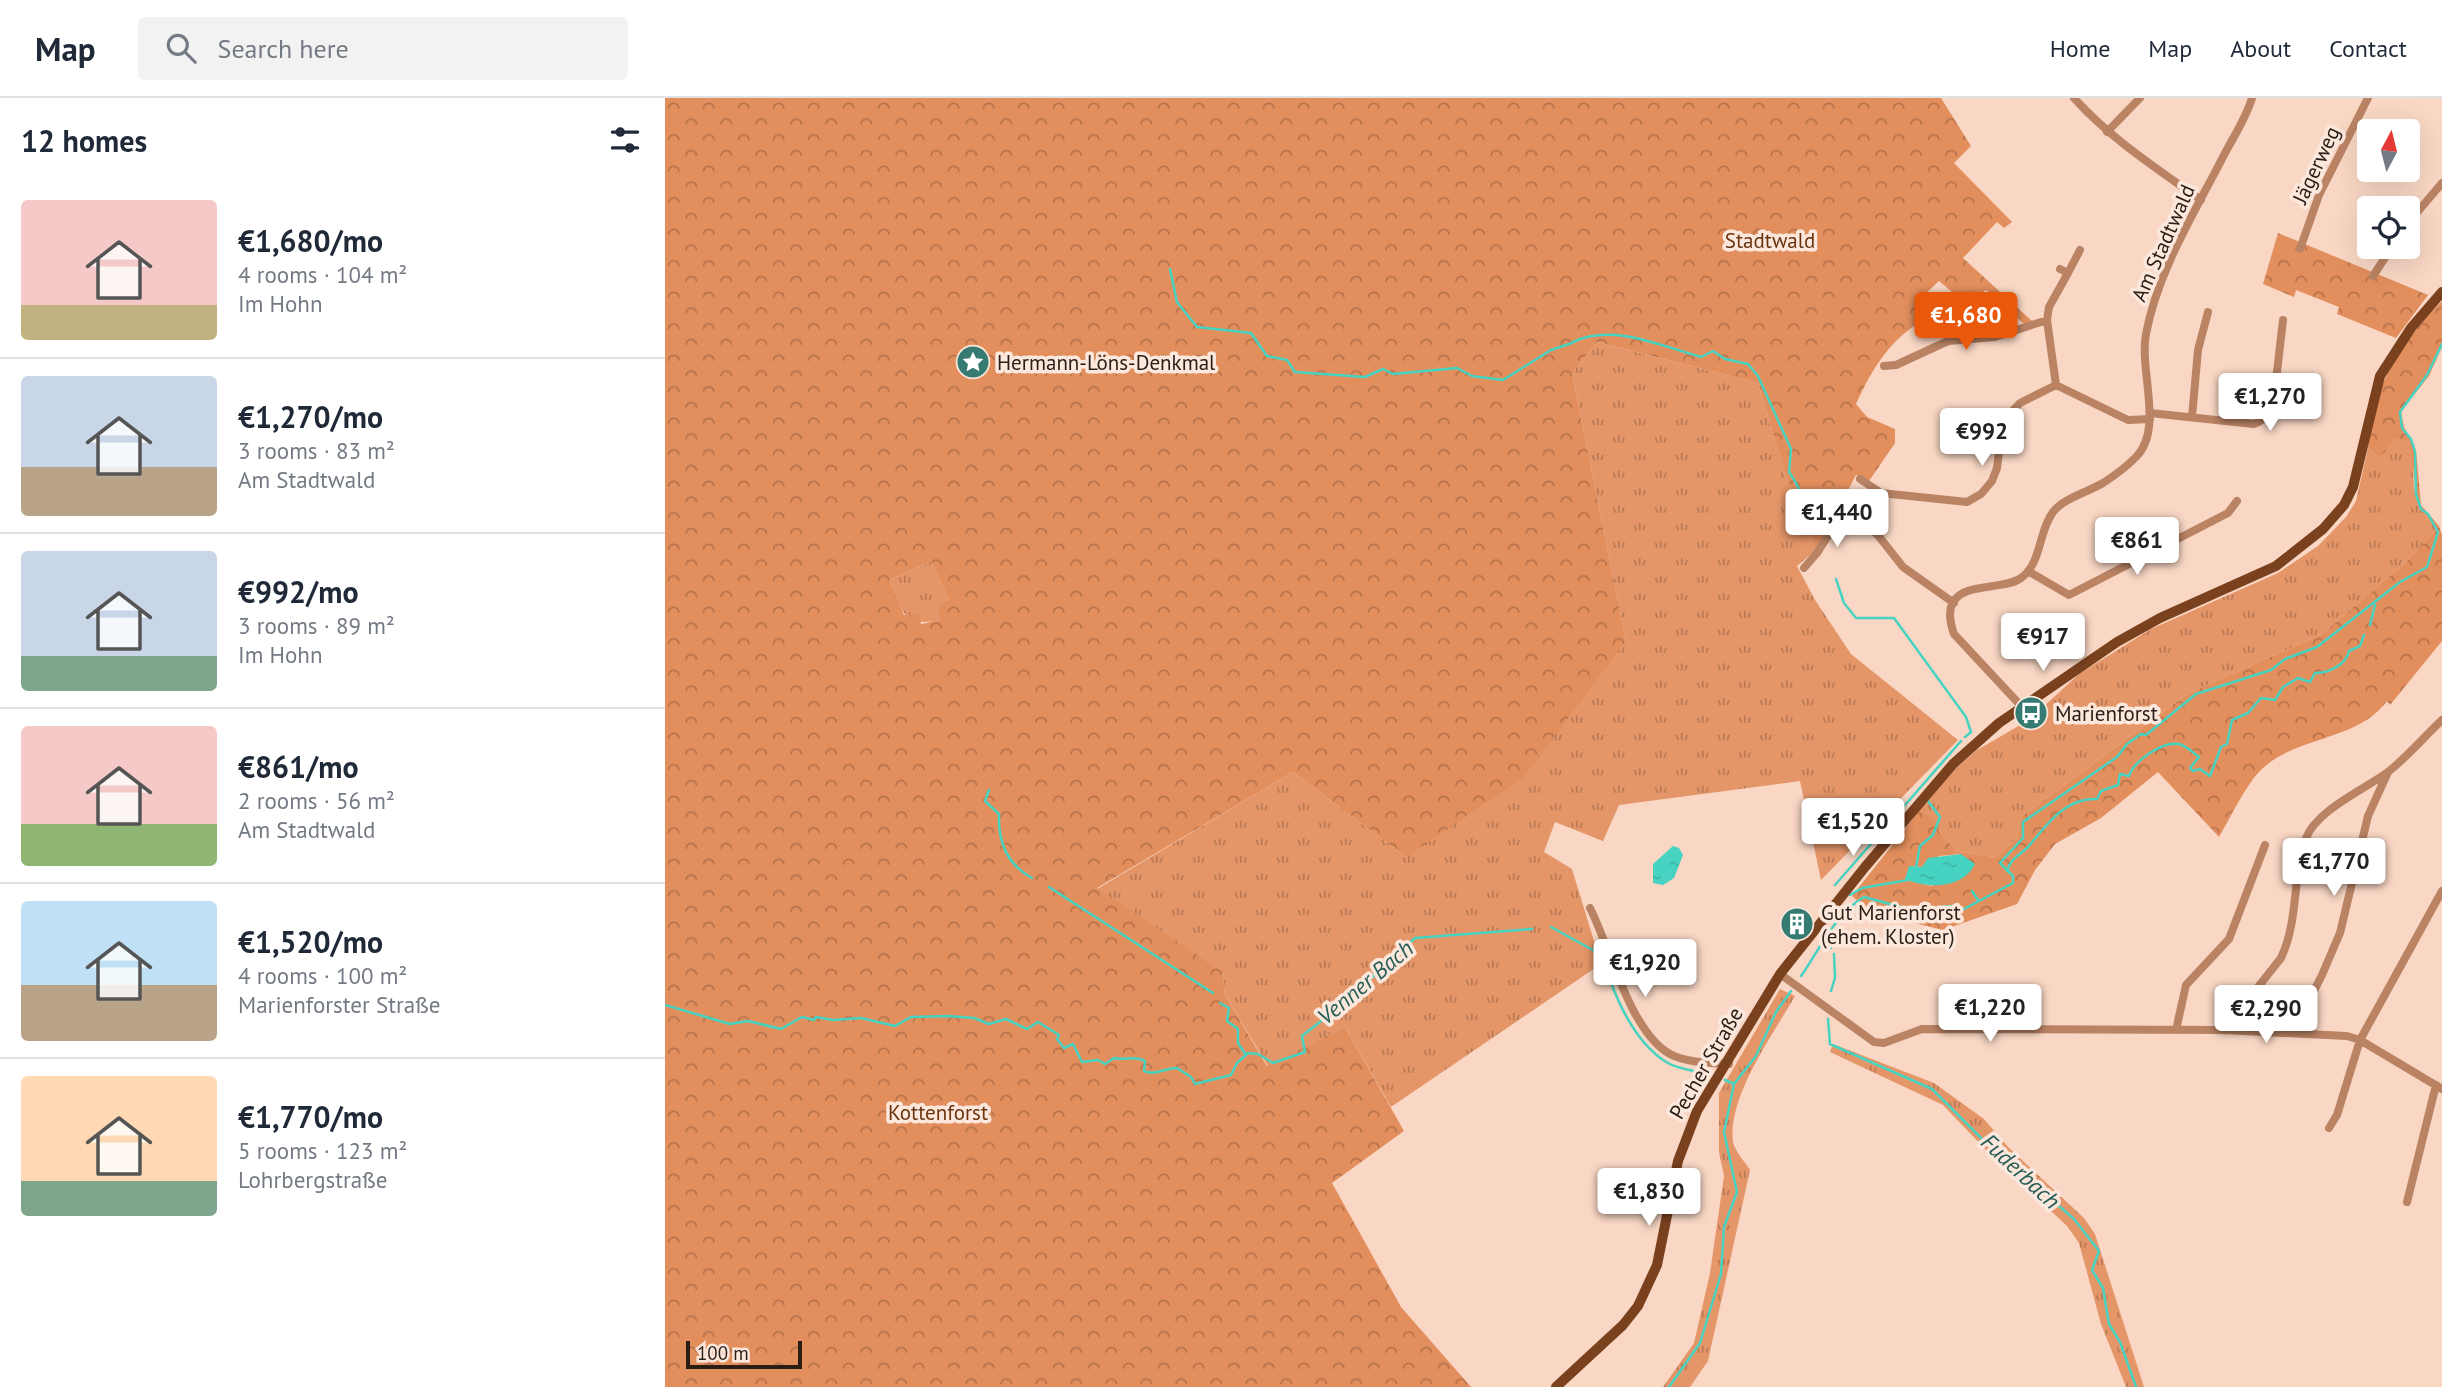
<!DOCTYPE html>
<meta charset="utf-8">
<style>
:root{--surface:#fff;--page:#f2f2f3;--text:#1f2937;--muted:#747a83;--line:#e0e1e3;--accent:#ea580c}
body{margin:0;font-family:"PT Sans",sans-serif;background:var(--page);color:var(--text);height:100vh;display:flex;flex-direction:column;font-size:26px;white-space:nowrap}
*{box-sizing:border-box;margin:0}
p{font-size:23px;color:var(--muted)}
.icon{flex:none;width:38px;height:38px;fill:none;stroke:currentColor;stroke-width:2;stroke-linecap:round;stroke-linejoin:round}
.map{position:relative;flex:1;overflow:hidden}
.sheet{display:flex;flex-direction:column;background:var(--surface);width:665px}
.sheet>*{flex:none}
.needle{width:46px;rotate:7deg}
.tools{position:absolute;left:1692px;top:21px;display:grid;gap:14px}
.tools a{display:grid;place-items:center;width:63px;height:63px;border-radius:7px;background:var(--surface);box-shadow:0 7px 28px #0002;font-size:35px}
.scale{position:absolute;left:21px;bottom:18px;width:116px;box-sizing:border-box;padding-left:7px;border:4px solid #291d16;border-top:0;font-size:19px;line-height:24px;white-space:nowrap;color:#291d16;-webkit-text-stroke:5px #fce7dc;paint-order:stroke}
.price{position:absolute;translate:-50% -60px;padding:0 16px;border-radius:7px;background:#fff;color:#222;font-size:23px;line-height:46px;filter:drop-shadow(0 2px 4px #0008)}
.price::after{content:'';position:absolute;left:50%;top:42px;width:21px;height:16px;margin-left:-10px;background:inherit;clip-path:polygon(0 0,100% 0,50% 100%)}
.price.current{background:var(--accent);color:#fff}
ul{padding:0;list-style:none}
li{display:flex;align-items:center;gap:21px;height:175px;padding:0 21px}
li+li{border-top:2px solid var(--line)}
li span{display:grid;place-items:center;flex:none;width:196px;height:140px;border-radius:7px;color:#555}
li>.icon{margin-inline-start:auto}
span .icon{width:84px;height:84px;fill:#fffc;stroke-width:1}
li b{font-size:30px}
h2{display:flex;justify-content:space-between;align-items:center;height:84px;padding:0 21px;font-size:30px}
header{display:flex;align-items:center;gap:42px;box-sizing:border-box;height:98px;padding:0 35px;background:var(--surface);border-bottom:2px solid var(--line)}
header strong{font-size:33px}
nav{display:flex;gap:38px;margin-inline-start:auto;font-size:24px}
.search{width:490px;height:63px;background:var(--page);display:flex;align-items:center;gap:18px;box-sizing:border-box;padding:0 24px;border-radius:7px;color:var(--muted);font-size:26px}
main{display:flex;flex:1;min-height:0}
.map>svg:first-child{display:block}
.grass{fill:url(#grass-tufts)}
.forest{fill:url(#forest-crowns);fill-rule:evenodd}
.water{fill:url(#water-ripples)}
.lines{fill:none;stroke-linecap:round;stroke-linejoin:round}
.stream{stroke:#47d3c1;stroke-width:2.5}
.minor{stroke:#ba8364;stroke-width:8}
.major{stroke:#7a411e;stroke-width:10}
.labels{text-anchor:middle;dominant-baseline:central;stroke-width:7;stroke-linejoin:round;paint-order:stroke}
.street-label{font-size:21px;fill:#291d16;stroke:#fce7dc}
.park-label{font-size:21px;fill:#6a340f;stroke:#fce7dc}
.poi-label{font-size:21px;fill:#291d16;stroke:#fce7dc;text-anchor:start}
.water-label{font-size:23px;font-style:italic;fill:#255d56;stroke:#fce7dc}
</style>
<header>
<strong>Map</strong>
<div class="search"><svg class="icon" aria-label="search" viewBox="0 0 24 24"><circle cx="10" cy="10" r="6"/><path d="M15 15l6 6"/></svg>Search here</div>
<nav><a>Home</a><a>Map</a><a>About</a><a>Contact</a></nav>
</header>
<main>
<section class="sheet">
<h2>12 homes<svg class="icon" aria-label="filters" viewBox="0 0 24 24"><path d="M4 7h16M4 17h16"/><circle cx="9" cy="7" r="2"/><circle cx="15" cy="17" r="2"/></svg></h2>
<ul>
<li><span style="background:linear-gradient(#f6c9c9 75%,#c2b280 0)"><svg class="icon" aria-label="home" viewBox="0 0 24 24"><path d="M3 11l9-7 9 7M6 9v11h12V9"/></svg></span><div><b>€1,680/mo</b><p>4 rooms · 104 m²</p><p>Im Hohn</p></div></li>
<li><span style="background:linear-gradient(#c9d6e8 65%,#b9a48a 0)"><svg class="icon" aria-label="home" viewBox="0 0 24 24"><path d="M3 11l9-7 9 7M6 9v11h12V9"/></svg></span><div><b>€1,270/mo</b><p>3 rooms · 83 m²</p><p>Am Stadtwald</p></div></li>
<li><span style="background:linear-gradient(#c9d6e8 75%,#7fa58c 0)"><svg class="icon" aria-label="home" viewBox="0 0 24 24"><path d="M3 11l9-7 9 7M6 9v11h12V9"/></svg></span><div><b>€992/mo</b><p>3 rooms · 89 m²</p><p>Im Hohn</p></div></li>
<li><span style="background:linear-gradient(#f6c9c9 70%,#8fb573 0)"><svg class="icon" aria-label="home" viewBox="0 0 24 24"><path d="M3 11l9-7 9 7M6 9v11h12V9"/></svg></span><div><b>€861/mo</b><p>2 rooms · 56 m²</p><p>Am Stadtwald</p></div></li>
<li><span style="background:linear-gradient(#bfe0f5 60%,#b9a48a 0)"><svg class="icon" aria-label="home" viewBox="0 0 24 24"><path d="M3 11l9-7 9 7M6 9v11h12V9"/></svg></span><div><b>€1,520/mo</b><p>4 rooms · 100 m²</p><p>Marienforster Straße</p></div></li>
<li><span style="background:linear-gradient(#ffd9b3 75%,#7fa58c 0)"><svg class="icon" aria-label="home" viewBox="0 0 24 24"><path d="M3 11l9-7 9 7M6 9v11h12V9"/></svg></span><div><b>€1,770/mo</b><p>5 rooms · 123 m²</p><p>Lohrbergstraße</p></div></li>
</ul>
</section>
<div class="map">
<svg width="1777" height="1289" viewBox="0 0 1777 1289">
<defs>
<pattern id="grass-tufts" width="24" height="20" patternUnits="userSpaceOnUse" patternTransform="scale(1.75)"><rect width="24" height="20" fill="#e59669"/><path d="M3 7l-1-3M5 7V3M7 7l1-3M15 17l-1-3M17 17v-4M19 17l1-3" fill="none" stroke="#ba7a55"/></pattern>
<pattern id="forest-crowns" width="20" height="18" patternUnits="userSpaceOnUse" patternTransform="scale(1.75)"><rect width="20" height="18" fill="#e28e5d"/><path d="M2 6a3 3 0 1 1 6 0M12 15a3 3 0 1 1 6 0" fill="none" stroke="#b7734c"/></pattern>
<pattern id="water-ripples" width="26" height="14" patternUnits="userSpaceOnUse" patternTransform="scale(1.75)"><rect width="26" height="14" fill="#47d3c1"/><path d="M2 4q2-2 4 0t4 0M15 11q2-2 4 0t4 0" fill="none" stroke="#3eb5a5"/></pattern>
</defs>
<rect width="100%" height="100%" fill="#f9d7c4"/>
<path class="grass" d="M 932,244 L 1093,285 L 1120,376 L 1151,452 L 1132,468 L 1150,502 L 1186,556 L 1293,642 L 1156,782 L 1135,683 L 954,707 L 938,743 L 890,724 L 879,754 L 907,771 L 936,866 L 726,1009 L 680,929 L 603,968 L 560,897 L 557,873 L 432,791 L 628,674 L 741,759 L 961,543 L 907,275 Z
M 1730,339 L 1745,343 C 1751,361 1746,381 1751,399 C 1755,413 1766,419 1771,432 L 1741,464 L 1657,536 L 1524,595 L 1356,719 L 1352,740 L 1330,759 L 1293,754 L 1255,712 L 1290,671 L 1312,652 L 1364,622 L 1414,576 L 1486,531 L 1613,475 L 1653,448 L 1681,419 L 1691,403 L 1703,350 L 1715,361 Z
M 266,463 L 284,502 L 276,522 C 238,530 237,513 224,482 Z
M 1115,891 L 1130,898 C 1109,935 1062,999 1068,1044 C 1070,1053 1080,1064 1085,1072 L 1043,1263 L 1025,1289 L 998,1289 L 1029,1245 L 1045,1175 L 1059,1078 L 1054,1054 L 1054,995 Z
M 1168,946 L 1269,985 L 1319,1021 L 1344,1050 L 1419,1120 L 1430,1136 L 1479,1289 L 1461,1289 L 1436,1226 L 1414,1145 L 1402,1128 L 1322,1053 L 1278,1007 L 1165,954 Z"/>
<path class="forest" d="M 0,0 L 1276,0 L 1306,48 L 1289,65 L 1347,124 L 1339,130 L 1332,124 L 1298,160 L 1368,224 L 1359,226 L 1321,192 L 1300,205 L 1274,183 L 1257,199 L 1267,217 C 1227,238 1209,267 1191,306 L 1202,319 L 1230,331 L 1230,345 L 1204,383 L 1191,377 L 1151,452 L 1120,376 L 1093,285 L 932,244 L 907,275 L 961,543 L 858,680 L 741,759 L 628,674 L 432,790 L 557,873 L 560,897 L 602,968 L 680,929 L 739,1033 L 667,1085 L 736,1209 L 806,1289 L 0,1289 ZM 266,463 L 284,502 L 273,510 L 276,522 L 256,526 L 254,516 L 239,517 L 224,482 Z
M 1613,135 L 1763,197 L 1731,240 L 1672,216 L 1674,209 L 1631,192 L 1629,199 L 1598,186 Z
M 1777,203 L 1777,249 L 1764,278 L 1736,313 L 1739,329 L 1751,352 L 1756,407 L 1774,428 L 1777,437 L 1777,543 L 1725,607 L 1722,603 C 1694,642 1633,638 1598,670 C 1582,684 1566,719 1554,739 L 1493,674 L 1436,720 L 1390,746 L 1370,772 L 1352,806 L 1278,832 L 1205,814 L 1187,798 L 1255,712 L 1275,727 L 1273,732 L 1293,754 L 1330,759 L 1352,740 L 1356,719 L 1524,595 L 1657,536 L 1741,464 L 1771,432 L 1763,418 L 1753,410 L 1745,343 L 1730,340 L 1715,361 L 1703,350 C 1706,334 1707,317 1712,302 C 1723,265 1751,229 1777,203 ZM 1296,756 L 1267,788 L 1240,782 L 1245,768 L 1257,769 L 1274,758 Z"/>
<path class="water" d="M 1008,748 L 1014,750 L 1018,757 L 1009,780 L 998,787 L 988,785 L 988,766 Z
M 1296,756 L 1310,766 C 1298,791 1262,791 1240,781 L 1244,768 L 1257,769 L 1263,760 Z"/>
<g class="lines">
<path class="stream" d="M 505,171 L 512,204 L 532,229 L 586,235 L 602,258 L 622,262 L 630,274 L 700,279 L 718,271 L 728,276 L 792,270 L 807,278 L 838,282 L 886,252 L 907,245
M 908,244 C 948,225 996,248 1036,259 L 1048,253 L 1060,261 L 1083,266 L 1093,278 L 1126,351 L 1124,374 C 1134,387 1139,402 1142,418
M 1171,481 L 1179,505 L 1191,520 L 1229,520 L 1301,619 L 1306,634 L 1300,639
M 1705,527 L 1710,507
M 324,692 L 320,703 L 334,716 C 333,745 342,766 367,780
M 1251,769 L 1255,748 L 1268,737 L 1275,719 L 1263,703
M 1342,773 C 1346,760 1354,758 1363,749 C 1381,728 1400,699 1432,701 L 1436,693 L 1453,687 L 1455,676 L 1464,678 C 1469,663 1497,643 1514,646 C 1522,648 1528,655 1534,659 L 1525,670 L 1528,673 L 1535,671 L 1545,678 L 1556,649 L 1562,646 L 1567,622 L 1583,615 L 1596,600 L 1610,602 L 1618,589 L 1633,580 L 1645,584 L 1650,575 C 1662,575 1681,568 1684,553 L 1695,548 L 1699,537
M 1170,787 L 1296,643
M 384,789 L 548,895
M 1307,793 L 1313,802
M 1185,797 L 1197,790 L 1243,782
M 886,829 L 935,856 L 941,867
M 1162,841 L 1166,850
M 1136,878 C 1156,850 1169,817 1199,799 L 1247,812 L 1285,808 L 1297,812 L 1348,785 L 1348,778 L 1335,765 L 1358,740 L 1358,724 L 1452,659 L 1462,646 L 1476,636 L 1481,637 L 1531,596 L 1606,572 L 1620,561 L 1652,549 L 1735,484 L 1762,469 L 1773,434 L 1763,416 L 1756,411 L 1751,396 L 1750,354 L 1746,341 L 1737,330 L 1735,314 L 1762,277 L 1777,246
M 945,882 C 956,912 973,946 1001,964 C 1012,971 1030,973 1043,976
M 1166,893 L 1170,880 L 1169,856
M 555,905 L 564,910 L 562,923 L 573,931 L 573,945 L 581,957
M 0,907 L 65,926 L 83,923 L 116,931 L 137,919 L 149,922 L 151,919 L 168,922 L 196,920 L 230,928 L 246,919 L 283,918 L 309,920 L 324,926 L 341,921 L 362,931 L 373,924 L 394,937 L 392,941 L 399,950 L 408,946 L 417,964 L 433,962 L 440,966 L 449,960 C 460,963 469,957 480,963 L 479,973 C 490,978 501,970 512,970 L 526,979 L 530,986 L 566,977 L 572,965 L 583,955 L 593,956 L 608,965 L 640,954 L 637,938 L 679,905 L 750,840 L 867,831
M 1163,921 L 1165,946 L 1267,991 L 1315,1039 L 1409,1121 L 1434,1153 L 1427,1172 L 1438,1190 L 1444,1226 L 1455,1244 L 1471,1289
M 1060,982 L 1069,986
M 1004,1289 L 1035,1245 L 1056,1176 L 1059,1129 L 1072,1094 L 1059,1034 L 1069,986 L 1091,958 L 1111,914 L 1126,893"/>
<path class="minor" d="M 1409,0 C 1446,41 1491,70 1536,102
M 1442,34 L 1475,0
M 1743,125 L 1777,85
M 1635,151 L 1654,97 L 1703,0
M 1395,171 L 1403,175 L 1384,209 L 1382,222 L 1391,287 L 1463,322 L 1485,321
M 1403,175 L 1415,152
M 1708,178 L 1727,149
M 1219,268 L 1231,267 L 1283,243 L 1330,239 L 1382,222
M 1485,315 L 1589,326 C 1602,321 1606,314 1609,300 L 1618,222
M 1527,319 L 1533,252 L 1543,214
M 1195,381 L 1216,395 L 1302,404 L 1316,396 L 1327,383 L 1332,370 L 1335,344 L 1345,316 L 1355,305 L 1391,287
M 1139,470 L 1152,455 L 1179,412 L 1212,436 L 1238,469 L 1289,505
M 1363,473 L 1404,497 L 1563,415 L 1572,403
M 1357,609 L 1289,536 C 1268,477 1335,496 1356,480 C 1377,465 1373,434 1388,414 C 1399,400 1423,394 1438,385 C 1449,378 1462,368 1471,359 C 1499,331 1474,273 1481,236 C 1493,172 1530,114 1559,57 C 1569,38 1581,20 1587,0
M 925,810 C 945,849 965,934 1005,956 C 1022,965 1045,965 1064,966
M 1115,876 L 1209,944 L 1219,945 L 1257,931 L 1559,932 L 1682,938 L 1695,942 L 1777,991
M 1511,932 L 1521,887 L 1564,841 L 1600,747
M 1559,932 L 1616,860 C 1634,822 1627,779 1641,740 C 1652,712 1700,691 1723,674 C 1742,659 1759,639 1777,622
M 1628,934 L 1657,877 L 1675,835 L 1703,718 L 1723,674
M 1664,1030 L 1672,1017 L 1695,942 L 1777,793
M 1742,1104 L 1771,987"/>
<path class="major" d="M 891,1289 L 958,1227 L 973,1208 L 992,1167 L 1013,1063 L 1032,1013 L 1115,876 L 1200,769 L 1288,666 L 1334,625 L 1452,544 L 1495,520 L 1611,468 L 1658,431 L 1679,407 L 1688,389 L 1715,278 L 1746,230 L 1777,194"/>
</g>
<defs>
<symbol id="sight-disc" viewBox="-11 -11 22 22"><circle r="9.5" fill="#357b71" stroke="#fce7dc"/><path d="M0-6L1.8-2.2L6-1.7L2.9 1.2L3.7 5.4L0 3.3L-3.7 5.4L-2.9 1.2L-6-1.7L-1.8-2.2Z" fill="#fff"/></symbol>
<symbol id="bus-disc" viewBox="-11 -11 22 22"><circle r="9.5" fill="#357b71" stroke="#fce7dc"/><path d="M-5-6H5V4H4V6H2V4H-2V6H-4V4H-5ZM-3.5-4V0h7V-4ZM-3.5 1.2v1.5H-2V1.2ZM2 1.2v1.5H3.5V1.2Z" fill="#fff"/></symbol>
<symbol id="building-disc" viewBox="-11 -11 22 22"><circle r="9.5" fill="#357b71" stroke="#fce7dc"/><path d="M-4-6H4V6H1V3H-1V6H-4ZM-2.5-4.3h1.7v1.8h-1.7ZM.8-4.3h1.7v1.8H.8ZM-2.5-1h1.7V.8h-1.7ZM.8-1h1.7V.8H.8Z" fill="#fff"/></symbol>
</defs>
<g fill-rule="evenodd">
<use href="#sight-disc" x="289" y="245" width="38" height="38"/>
<use href="#bus-disc" x="1347" y="596" width="38" height="38"/>
<use href="#building-disc" x="1113" y="807" width="38" height="38"/>
</g>
<g class="labels">
<g class="street-label">
<text transform="translate(1651 67) rotate(-65)">Jägerweg</text>
<text transform="translate(1498 145) rotate(-66)">Am Stadtwald</text>
<text transform="translate(1041 965) rotate(-60)">Pecher Straße</text>
</g>
<g class="park-label">
<text x="1105" y="142">Stadtwald</text>
<text x="273" y="1014">Kottenforst</text>
</g>
<g class="poi-label">
<text x="332" y="264">Hermann-Löns-Denkmal</text>
<text x="1390" y="615">Marienforst</text>
<text x="1156" y="814">Gut Marienforst<tspan x="1156" dy="24">(ehem. Kloster)</tspan></text>
</g>
<g class="water-label">
<text transform="translate(700 884) rotate(-40)">Venner Bach</text>
<text transform="translate(1356 1073) rotate(43)">Fuderbach</text>
</g>
</g>
</svg>
<div class="tools">
<a><svg class="needle" viewBox="-14 -14 28 28"><path d="M0-13l5 13h-10z" fill="#e53935"/><path d="M0 13l5-13h-10z" fill="#747a83"/></svg></a>
<a><svg class="icon" aria-label="locate" viewBox="0 0 24 24"><circle cx="12" cy="12" r="6"/><path d="M12 2v4M12 18v4M2 12h4M18 12h4"/></svg></a>
</div>
<div class="scale">100 m</div>
<b class="price current" style="left:1301px;top:254px">€1,680</b>
<b class="price" style="left:1605px;top:335px">€1,270</b>
<b class="price" style="left:1317px;top:370px">€992</b>
<b class="price" style="left:1172px;top:451px">€1,440</b>
<b class="price" style="left:1472px;top:479px">€861</b>
<b class="price" style="left:1378px;top:575px">€917</b>
<b class="price" style="left:1188px;top:760px">€1,520</b>
<b class="price" style="left:1669px;top:800px">€1,770</b>
<b class="price" style="left:980px;top:901px">€1,920</b>
<b class="price" style="left:1325px;top:946px">€1,220</b>
<b class="price" style="left:1601px;top:947px">€2,290</b>
<b class="price" style="left:984px;top:1130px">€1,830</b>
</div>
</main>
